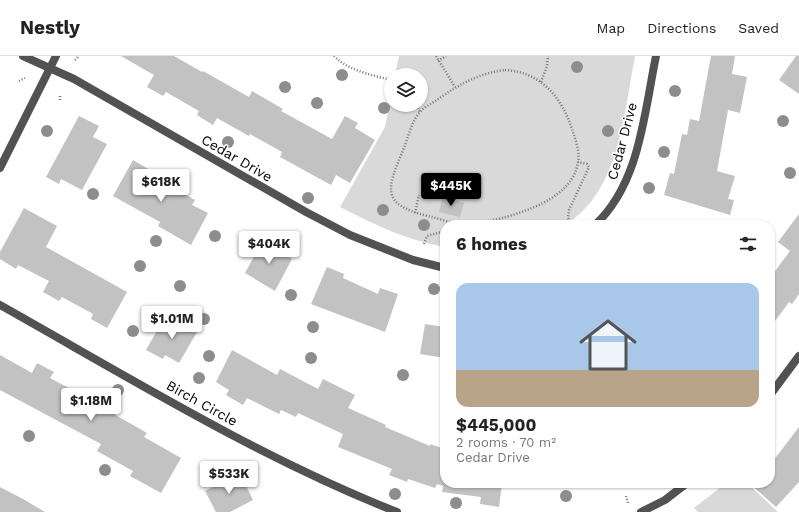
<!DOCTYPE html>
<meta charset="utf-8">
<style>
:root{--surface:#fff;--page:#f2f2f2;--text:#222;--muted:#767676;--line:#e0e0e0;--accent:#000}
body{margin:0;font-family:"Work Sans",sans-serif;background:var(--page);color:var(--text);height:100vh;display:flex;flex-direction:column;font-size:15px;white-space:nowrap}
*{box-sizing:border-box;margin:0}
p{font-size:13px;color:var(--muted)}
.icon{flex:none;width:22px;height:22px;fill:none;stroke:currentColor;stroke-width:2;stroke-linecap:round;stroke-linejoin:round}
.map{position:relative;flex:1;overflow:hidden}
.details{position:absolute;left:440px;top:164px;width:335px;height:268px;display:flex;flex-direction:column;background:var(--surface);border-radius:16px;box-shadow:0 1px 3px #0004}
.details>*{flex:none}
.buttons{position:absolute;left:384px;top:12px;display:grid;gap:8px}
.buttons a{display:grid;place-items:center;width:44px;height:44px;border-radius:50%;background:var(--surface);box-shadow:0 1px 3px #0004;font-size:20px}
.price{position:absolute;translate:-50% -34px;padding:0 9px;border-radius:4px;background:#fff;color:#222;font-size:13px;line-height:26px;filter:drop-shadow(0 1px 2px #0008)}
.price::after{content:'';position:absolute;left:50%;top:24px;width:12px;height:9px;margin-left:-6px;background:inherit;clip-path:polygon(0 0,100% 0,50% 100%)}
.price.on{background:var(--accent);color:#fff}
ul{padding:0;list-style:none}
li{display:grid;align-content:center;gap:8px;height:212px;padding:0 16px}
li+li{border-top:1px solid var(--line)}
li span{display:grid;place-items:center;height:124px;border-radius:12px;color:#555}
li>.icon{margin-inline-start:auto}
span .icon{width:72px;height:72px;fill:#fffc;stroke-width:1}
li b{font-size:17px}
h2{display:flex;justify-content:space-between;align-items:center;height:48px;padding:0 16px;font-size:17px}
header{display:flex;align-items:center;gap:24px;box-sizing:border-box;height:56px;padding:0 20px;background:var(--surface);border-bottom:1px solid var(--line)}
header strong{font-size:19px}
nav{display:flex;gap:22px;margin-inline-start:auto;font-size:14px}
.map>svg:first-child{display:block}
.green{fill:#d9d9d9}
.building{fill:#c2c2c2}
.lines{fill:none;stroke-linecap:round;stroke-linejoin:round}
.path{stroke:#747474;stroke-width:2.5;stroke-dasharray:1 2;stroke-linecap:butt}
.street{stroke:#525252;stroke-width:8}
.tree{fill:#8d8d8d}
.labels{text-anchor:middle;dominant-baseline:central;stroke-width:3;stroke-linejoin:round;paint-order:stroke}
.street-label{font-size:14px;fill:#000;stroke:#fff}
</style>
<header>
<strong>Nestly</strong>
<nav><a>Map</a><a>Directions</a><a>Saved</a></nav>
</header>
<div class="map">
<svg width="799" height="456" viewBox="0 0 799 456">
<rect width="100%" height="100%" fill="#fff"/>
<path class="green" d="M 399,0 L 635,0 C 624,56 620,136 565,169 L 445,169 L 445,191 C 408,185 373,168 340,151 L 385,71 L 391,40 L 391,49 L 421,49 L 421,19 L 395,19 Z
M 726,427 L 747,427 L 778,456 L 698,456 L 694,452 Z"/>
<path class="building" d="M 121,0 L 174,0 L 202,16 L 203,15 L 249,41 L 252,35 L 283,53 L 281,55 L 332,83 L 345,60 L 358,67 L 355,72 L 375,84 L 350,127 L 336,119 L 331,129 L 280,101 L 282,96 L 250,78 L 249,80 L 217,62 L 213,69 L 197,59 L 199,55 L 166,36 L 163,40 L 147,31 L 154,19 Z
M 711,0 L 735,0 L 732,18 L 747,21 L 740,57 L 728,54 L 717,115 L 735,120 L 728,143 L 734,144 L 730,159 L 664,139 L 670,117 L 674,118 L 682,78 L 687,79 L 690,63 L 699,65 Z
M 796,0 L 799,0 L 799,38 L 779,24 Z
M 79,60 L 99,70 L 93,81 L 107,88 L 82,134 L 61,123 L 59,128 L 46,121 Z
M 133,104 L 150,114 L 148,118 L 195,144 L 192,149 L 208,157 L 191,189 L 158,170 L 160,166 L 113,140 Z
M 443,141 L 464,147 L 460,161 L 439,156 Z
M 24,152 L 57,170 L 46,191 L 127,236 L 107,272 L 91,263 L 93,258 L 62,241 L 59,245 L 43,236 L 49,225 L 18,209 L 16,213 L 0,203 L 0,196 Z
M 799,158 L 799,238 L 792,248 L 789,246 L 770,272 L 770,222 L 790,195 L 778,186 Z
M 264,182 L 267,184 L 268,182 L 281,190 L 278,195 L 292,203 L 275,235 L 245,217 Z
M 327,211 L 344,218 L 343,222 L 378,238 L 380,232 L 398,238 L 385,276 L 311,248 Z
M 166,259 L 197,276 L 179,307 L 165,299 L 163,303 L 146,294 Z
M 425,268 L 445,271 L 445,302 L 420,298 Z
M 232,294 L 277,319 L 280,313 L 318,333 L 323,323 L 355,339 L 348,352 L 386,369 L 385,371 L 430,390 L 430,388 L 445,393 L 445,427 L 502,427 L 499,451 L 480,448 L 481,441 L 442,436 L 443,430 L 437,428 L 435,432 L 408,423 L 407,426 L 389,419 L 392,413 L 338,391 L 343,378 L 298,357 L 296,361 L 281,354 L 279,358 L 247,342 L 243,349 L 226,339 L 229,334 L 216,326 Z
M 0,299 L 32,317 L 37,307 L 54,316 L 50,322 L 80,338 L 81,337 L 95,345 L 98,340 L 114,350 L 110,356 L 147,377 L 144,381 L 181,402 L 161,437 L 130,420 L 133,415 L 97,395 L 101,388 L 0,334 Z
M 799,371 L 799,426 L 776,451 L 749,427 L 770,427 L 770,409 Z
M 240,417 L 253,444 L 230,456 L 216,456 L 205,435 Z
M 0,431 L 23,443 L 45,456 L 0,456 Z"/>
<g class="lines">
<path class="path" d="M 334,0 C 349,15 372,19 391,24
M 436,0 L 455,31
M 75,4 L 79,0
M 438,5 L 446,0
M 505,14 C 542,16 563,43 573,76 C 576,85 580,97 578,106 C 573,143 520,158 490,165 C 483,166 474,169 466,169 C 454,168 440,163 428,160 C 378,148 388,131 404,92 C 408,82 412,64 420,56 C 424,51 431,48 437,44 C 458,29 479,17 505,14 Z
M 19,25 L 25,22
M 541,26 L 547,10 L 548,0
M 60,44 L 60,38
M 417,49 L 420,56
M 415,157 L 419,139
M 572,168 L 568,162 L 569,154 L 589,111 L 587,108 L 578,106
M 424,188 L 427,180 L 445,175
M 626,440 L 628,447"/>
<path class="street" d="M 23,0 L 74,23 L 306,156 L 350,179 L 413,204 L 445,212
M 0,112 L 56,0
M 595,169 C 640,127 644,58 656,0
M 0,249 C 130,322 258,401 397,456
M 770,339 L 799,300
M 641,456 L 665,444 L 687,427"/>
</g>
<g class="tree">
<circle cx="577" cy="11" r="6"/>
<circle cx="342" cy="19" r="6"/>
<circle cx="285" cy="31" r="6"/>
<circle cx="675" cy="35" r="6"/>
<circle cx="317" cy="47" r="6"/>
<circle cx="384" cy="52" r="6"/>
<circle cx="783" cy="65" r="6"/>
<circle cx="47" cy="75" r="6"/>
<circle cx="608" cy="75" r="6"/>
<circle cx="228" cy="86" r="6"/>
<circle cx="664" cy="96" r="6"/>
<circle cx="790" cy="117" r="6"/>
<circle cx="649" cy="132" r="6"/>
<circle cx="93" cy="138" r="6"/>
<circle cx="308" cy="142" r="6"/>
<circle cx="383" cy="154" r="6"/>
<circle cx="424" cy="169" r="6"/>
<circle cx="215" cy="180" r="6"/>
<circle cx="156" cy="185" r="6"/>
<circle cx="140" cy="210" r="6"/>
<circle cx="180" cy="230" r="6"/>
<circle cx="434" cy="233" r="6"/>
<circle cx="291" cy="239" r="6"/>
<circle cx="204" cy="263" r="6"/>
<circle cx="313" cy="271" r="6"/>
<circle cx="133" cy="275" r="6"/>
<circle cx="209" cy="300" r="6"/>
<circle cx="311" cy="302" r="6"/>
<circle cx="403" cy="319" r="6"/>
<circle cx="199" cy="322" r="6"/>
<circle cx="118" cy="334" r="6"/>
<circle cx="29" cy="380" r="6"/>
<circle cx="105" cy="414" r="6"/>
<circle cx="395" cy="438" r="6"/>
<circle cx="566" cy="440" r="6"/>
<circle cx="456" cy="447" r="6"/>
</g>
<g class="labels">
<g class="street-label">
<text transform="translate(622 85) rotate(-75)">Cedar Drive</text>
<text transform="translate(237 102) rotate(30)">Cedar Drive</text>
<text transform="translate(202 347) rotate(29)">Birch Circle</text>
</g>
</g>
</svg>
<div class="buttons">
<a><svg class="icon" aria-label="layers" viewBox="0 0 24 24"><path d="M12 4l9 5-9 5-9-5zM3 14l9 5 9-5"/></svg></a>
</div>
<b class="price" style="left:161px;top:147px">$618K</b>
<b class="price on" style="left:451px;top:151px">$445K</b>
<b class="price" style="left:269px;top:209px">$404K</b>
<b class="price" style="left:172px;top:284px">$1.01M</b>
<b class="price" style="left:91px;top:366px">$1.18M</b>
<b class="price" style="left:229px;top:439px">$533K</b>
<section class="details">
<h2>6 homes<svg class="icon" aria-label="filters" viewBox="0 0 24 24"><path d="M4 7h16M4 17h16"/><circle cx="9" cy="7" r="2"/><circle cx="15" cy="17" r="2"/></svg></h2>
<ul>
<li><span style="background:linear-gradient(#a9c7e8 70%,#b9a48a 0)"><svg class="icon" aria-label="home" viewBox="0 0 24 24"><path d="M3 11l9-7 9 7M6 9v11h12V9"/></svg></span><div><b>$445,000</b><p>2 rooms · 70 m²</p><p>Cedar Drive</p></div></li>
</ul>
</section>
</div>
